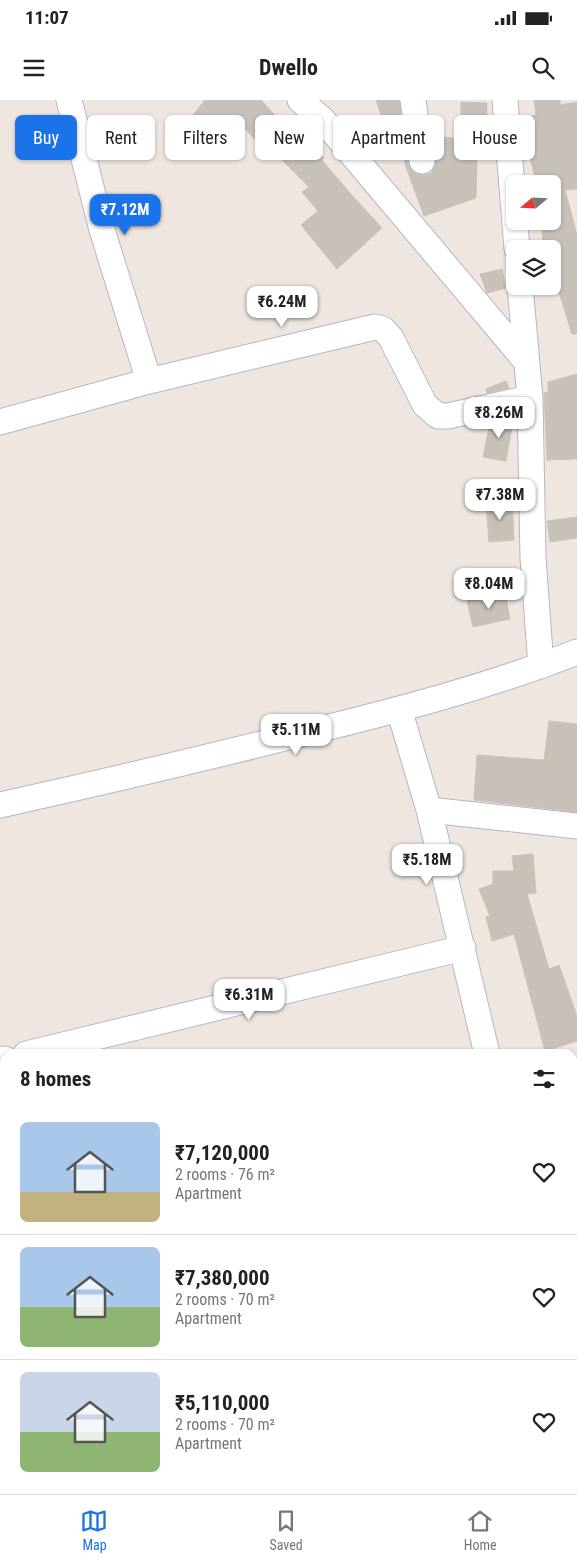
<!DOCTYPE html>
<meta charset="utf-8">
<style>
:root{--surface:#fff;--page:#f6f6f6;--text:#222;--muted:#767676;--line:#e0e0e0;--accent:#1a73e8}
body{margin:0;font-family:"Roboto Condensed",sans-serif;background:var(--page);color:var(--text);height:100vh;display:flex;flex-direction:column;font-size:19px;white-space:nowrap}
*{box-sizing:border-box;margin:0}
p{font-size:16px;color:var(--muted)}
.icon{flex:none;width:28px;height:28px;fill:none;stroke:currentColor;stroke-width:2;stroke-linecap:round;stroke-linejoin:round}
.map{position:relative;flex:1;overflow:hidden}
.drawer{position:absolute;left:0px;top:949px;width:578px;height:446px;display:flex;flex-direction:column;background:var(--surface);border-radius:15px 15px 0 0;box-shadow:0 1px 4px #0004}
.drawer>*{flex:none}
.banner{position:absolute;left:15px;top:15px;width:548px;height:45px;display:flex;gap:10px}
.needle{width:32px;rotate:251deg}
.buttons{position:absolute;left:506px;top:75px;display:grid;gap:10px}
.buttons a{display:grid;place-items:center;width:55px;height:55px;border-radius:8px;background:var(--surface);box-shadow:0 1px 4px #0004;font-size:25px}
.price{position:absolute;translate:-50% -42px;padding:0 11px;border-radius:10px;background:#fff;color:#222;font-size:16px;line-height:32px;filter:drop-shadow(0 1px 2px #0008)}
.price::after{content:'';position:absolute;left:50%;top:30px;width:15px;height:11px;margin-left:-8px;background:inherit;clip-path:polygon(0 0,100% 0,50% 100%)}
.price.active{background:var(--accent);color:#fff}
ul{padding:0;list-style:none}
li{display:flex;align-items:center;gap:15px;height:125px;padding:0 20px}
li+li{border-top:1px solid var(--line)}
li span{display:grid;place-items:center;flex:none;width:140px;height:100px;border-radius:8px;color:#555}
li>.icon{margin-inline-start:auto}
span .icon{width:60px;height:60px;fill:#fffc;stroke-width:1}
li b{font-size:21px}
h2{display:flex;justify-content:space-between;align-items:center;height:60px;padding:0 20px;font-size:21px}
.tag{padding:0 18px;border-radius:8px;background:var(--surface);box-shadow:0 1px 4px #0004;font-size:18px;line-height:45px}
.tag.active{background:var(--accent);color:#fff}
.status{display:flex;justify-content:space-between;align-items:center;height:35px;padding:0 25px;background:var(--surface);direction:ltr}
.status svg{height:14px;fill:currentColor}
header{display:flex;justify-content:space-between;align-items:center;height:65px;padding:0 20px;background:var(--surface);font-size:22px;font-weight:700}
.tab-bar{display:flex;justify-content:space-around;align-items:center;height:70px;border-top:1px solid var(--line);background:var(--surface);font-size:14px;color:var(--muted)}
.tab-bar a{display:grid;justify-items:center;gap:2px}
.tab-bar .active{color:var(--accent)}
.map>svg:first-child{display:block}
.building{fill:#c8c1ba;stroke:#cbc2b8}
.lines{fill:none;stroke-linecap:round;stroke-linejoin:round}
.minor-casing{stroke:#b3b7c1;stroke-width:27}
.minor{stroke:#fff;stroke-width:25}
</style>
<div class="status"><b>11:07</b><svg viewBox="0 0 49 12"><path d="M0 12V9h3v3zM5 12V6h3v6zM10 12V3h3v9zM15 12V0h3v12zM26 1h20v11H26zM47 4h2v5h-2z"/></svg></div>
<header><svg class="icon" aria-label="menu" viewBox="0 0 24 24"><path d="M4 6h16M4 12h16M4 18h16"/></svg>Dwello<svg class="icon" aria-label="search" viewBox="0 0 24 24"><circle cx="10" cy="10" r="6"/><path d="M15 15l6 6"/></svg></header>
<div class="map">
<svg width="577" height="1394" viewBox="0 0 577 1394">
<rect width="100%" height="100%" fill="#efe6df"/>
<path class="building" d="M 205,0 L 261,0 L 283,24 L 324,58 L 322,60 L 349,92 L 382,128 L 337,169 L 301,125 L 318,111 L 302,92 L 309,87 L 271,49 L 267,53 L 240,23 L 229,40 L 209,27 L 206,31 L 190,19 Z
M 376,0 L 399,0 L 408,64 L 416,74 L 424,75 L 431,73 L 435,66 L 433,36 L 461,39 L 461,2 L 487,3 L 486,57 L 477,59 L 476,98 L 424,116 L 406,67 L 401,43 L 392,47 Z
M 534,0 L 560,0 L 560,5 L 577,2 L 577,89 L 565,90 L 577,135 L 577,234 L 572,234 L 552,170 L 552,149 L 544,149 L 541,121 L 552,121 L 552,84 L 537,84 L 525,40 L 529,39 L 524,18 L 536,15 Z
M 502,169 L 506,188 L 487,193 L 480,174 Z
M 577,274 L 577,359 L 547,360 L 544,293 L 548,292 L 548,282 Z
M 506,281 L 509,288 L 487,293 L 486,289 Z
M 514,316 L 506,361 L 483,357 L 490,322 Z
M 512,401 L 514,440 L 489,442 L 486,403 Z
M 577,417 L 577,438 L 550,442 L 547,421 Z
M 505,492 L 510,519 L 473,527 L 467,501 Z
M 549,621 L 577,624 L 577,712 L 474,700 L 477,655 L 544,660 Z
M 533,754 L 536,793 L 527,794 L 549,869 L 559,865 L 577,916 L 577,941 L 545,951 L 514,834 L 492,841 L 486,817 L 490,816 L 479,789 L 493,784 L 493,771 L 514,771 L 512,756 Z"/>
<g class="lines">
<defs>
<path id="minor" d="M 69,0 L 102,130 L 149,281
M 300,0 L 323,20 L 525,260
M 413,0 L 422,61
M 505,0 L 517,149
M 520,186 L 530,298 L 533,458 L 541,566
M 0,322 L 149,281 L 375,227 L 383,229 L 391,238 L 425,305 L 438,316 L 448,316 L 530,298
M 399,609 L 429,710 L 487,954
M 0,705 C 104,682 206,658 309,632 C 399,610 490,586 577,552
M 429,710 L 577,726
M 26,954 L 463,848
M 0,960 L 5,959
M 572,1136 L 577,1136
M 0,1138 L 5,1163
M 0,1316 L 5,1315
M 572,1346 L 577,1366"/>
</defs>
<use href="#minor" class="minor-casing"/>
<use href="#minor" class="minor"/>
</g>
</svg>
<div class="buttons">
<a><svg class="needle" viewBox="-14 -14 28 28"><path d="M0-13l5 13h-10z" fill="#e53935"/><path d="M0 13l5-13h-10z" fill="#767676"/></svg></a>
<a><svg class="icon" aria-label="layers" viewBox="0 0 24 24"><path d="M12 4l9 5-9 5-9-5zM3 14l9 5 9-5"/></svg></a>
</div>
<b class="price active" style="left:125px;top:136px">₹7.12M</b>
<b class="price" style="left:282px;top:228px">₹6.24M</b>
<b class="price" style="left:499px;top:339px">₹8.26M</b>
<b class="price" style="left:500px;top:421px">₹7.38M</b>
<b class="price" style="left:489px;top:510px">₹8.04M</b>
<b class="price" style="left:296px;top:656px">₹5.11M</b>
<b class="price" style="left:427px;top:786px">₹5.18M</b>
<b class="price" style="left:249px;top:921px">₹6.31M</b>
<div class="banner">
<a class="tag active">Buy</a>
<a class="tag">Rent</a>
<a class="tag">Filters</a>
<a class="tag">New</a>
<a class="tag">Apartment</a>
<a class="tag">House</a>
</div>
<section class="drawer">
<h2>8 homes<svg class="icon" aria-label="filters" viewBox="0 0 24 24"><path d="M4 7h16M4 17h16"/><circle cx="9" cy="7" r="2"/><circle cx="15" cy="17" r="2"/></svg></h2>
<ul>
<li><span style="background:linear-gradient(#a9c7e8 70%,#c2b280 0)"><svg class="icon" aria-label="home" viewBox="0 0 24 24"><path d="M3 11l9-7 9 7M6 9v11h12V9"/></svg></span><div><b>₹7,120,000</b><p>2 rooms · 76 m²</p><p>Apartment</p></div><svg class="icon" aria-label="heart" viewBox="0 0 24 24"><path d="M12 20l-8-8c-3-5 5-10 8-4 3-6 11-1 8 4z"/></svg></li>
<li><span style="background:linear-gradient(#a9c7e8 60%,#8fb573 0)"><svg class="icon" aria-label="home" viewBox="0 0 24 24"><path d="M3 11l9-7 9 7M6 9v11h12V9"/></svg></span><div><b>₹7,380,000</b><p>2 rooms · 70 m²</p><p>Apartment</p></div><svg class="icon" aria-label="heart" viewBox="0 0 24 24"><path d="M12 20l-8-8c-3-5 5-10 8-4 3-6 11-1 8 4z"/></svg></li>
<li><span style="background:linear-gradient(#c9d6e8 60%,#8fb573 0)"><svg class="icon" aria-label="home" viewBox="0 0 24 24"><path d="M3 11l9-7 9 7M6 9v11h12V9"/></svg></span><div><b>₹5,110,000</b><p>2 rooms · 70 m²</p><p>Apartment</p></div><svg class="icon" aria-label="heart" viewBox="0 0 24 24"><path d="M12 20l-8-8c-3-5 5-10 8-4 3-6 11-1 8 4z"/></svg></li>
</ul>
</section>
</div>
<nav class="tab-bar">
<a class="active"><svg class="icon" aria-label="map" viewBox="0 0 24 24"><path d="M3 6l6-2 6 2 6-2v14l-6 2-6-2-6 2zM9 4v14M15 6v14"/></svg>Map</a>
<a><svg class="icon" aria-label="saved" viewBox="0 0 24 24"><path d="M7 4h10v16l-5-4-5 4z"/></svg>Saved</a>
<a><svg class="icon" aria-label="home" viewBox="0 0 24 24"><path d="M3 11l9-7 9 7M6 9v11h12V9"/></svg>Home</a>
</nav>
